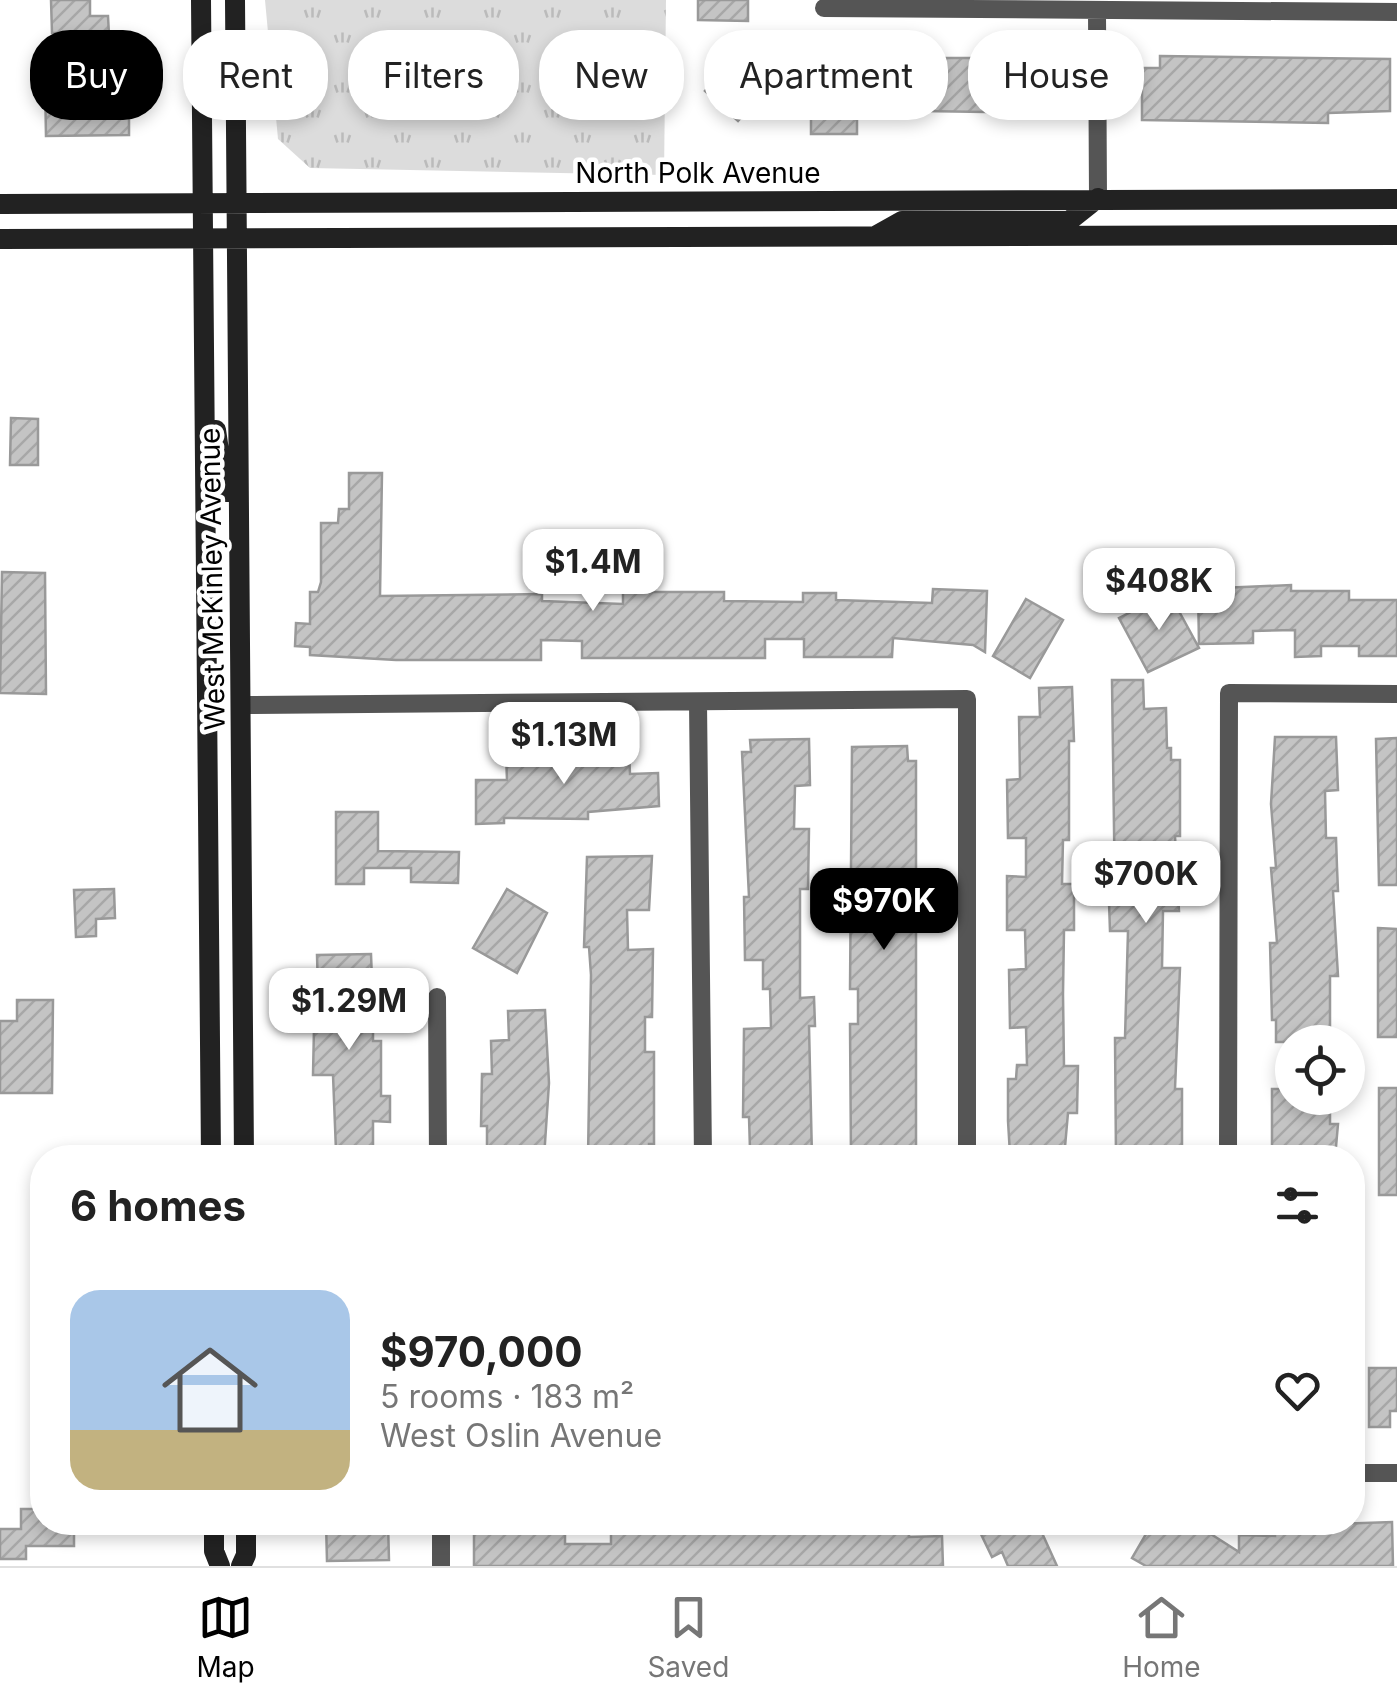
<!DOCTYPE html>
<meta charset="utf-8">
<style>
:root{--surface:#fff;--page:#f6f6f6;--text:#222;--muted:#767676;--line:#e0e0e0;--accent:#000}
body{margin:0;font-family:Inter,sans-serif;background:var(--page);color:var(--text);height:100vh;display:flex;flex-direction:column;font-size:38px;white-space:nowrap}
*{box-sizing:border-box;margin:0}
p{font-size:32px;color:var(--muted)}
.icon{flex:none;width:55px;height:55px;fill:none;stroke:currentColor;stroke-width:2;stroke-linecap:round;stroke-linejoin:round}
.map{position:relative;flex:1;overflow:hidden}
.drawer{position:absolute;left:30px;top:1145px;width:1335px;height:390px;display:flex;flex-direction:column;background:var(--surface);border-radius:40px;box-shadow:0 5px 15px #0003}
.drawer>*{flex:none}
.top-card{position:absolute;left:30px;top:30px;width:1338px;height:90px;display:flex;gap:20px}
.tools{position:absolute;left:1275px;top:1025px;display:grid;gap:20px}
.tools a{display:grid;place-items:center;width:90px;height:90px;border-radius:50%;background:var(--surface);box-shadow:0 5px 15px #0003;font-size:50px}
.price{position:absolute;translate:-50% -85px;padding:0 22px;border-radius:20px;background:#fff;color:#222;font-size:32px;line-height:65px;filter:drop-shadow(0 2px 5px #0008)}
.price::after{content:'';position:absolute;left:50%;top:60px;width:30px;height:22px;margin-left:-15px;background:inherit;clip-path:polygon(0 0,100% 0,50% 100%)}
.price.active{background:var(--accent);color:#fff}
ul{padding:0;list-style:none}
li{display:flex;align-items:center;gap:30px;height:250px;padding:0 40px}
li span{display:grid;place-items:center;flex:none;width:280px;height:200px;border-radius:30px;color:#555}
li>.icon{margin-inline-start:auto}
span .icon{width:120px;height:120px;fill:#fffc;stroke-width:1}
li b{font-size:42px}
h2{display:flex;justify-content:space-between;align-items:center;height:120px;padding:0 40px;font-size:42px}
.tag{padding:0 35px;border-radius:40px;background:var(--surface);box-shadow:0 5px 15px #0003;font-size:35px;line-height:90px}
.tag.active{background:var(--accent);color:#fff}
.tabs{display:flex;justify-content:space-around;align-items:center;height:140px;border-top:2px solid var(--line);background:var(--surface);font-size:28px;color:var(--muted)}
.tabs a{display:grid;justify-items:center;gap:5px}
.tabs .active{color:var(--accent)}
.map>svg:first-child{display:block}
.grass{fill:url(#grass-tufts)}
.building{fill:url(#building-hatch);stroke:#999;stroke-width:2.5}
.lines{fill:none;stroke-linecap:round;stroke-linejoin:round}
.street{stroke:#555;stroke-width:18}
.secondary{stroke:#222;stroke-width:20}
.labels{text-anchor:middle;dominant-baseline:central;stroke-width:9;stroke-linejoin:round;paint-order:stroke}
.street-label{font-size:28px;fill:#000;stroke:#fff}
</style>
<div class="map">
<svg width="1397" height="1566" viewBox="0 0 1397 1566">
<defs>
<pattern id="grass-tufts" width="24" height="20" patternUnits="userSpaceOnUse" patternTransform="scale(2.5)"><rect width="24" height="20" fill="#dcdcdc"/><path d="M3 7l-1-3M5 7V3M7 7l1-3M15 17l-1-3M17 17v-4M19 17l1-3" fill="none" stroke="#bbb"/></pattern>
<pattern id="building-hatch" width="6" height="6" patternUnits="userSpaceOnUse" patternTransform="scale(2.5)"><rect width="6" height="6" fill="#c4c4c4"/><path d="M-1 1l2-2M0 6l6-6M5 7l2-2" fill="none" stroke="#a7a7a7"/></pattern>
</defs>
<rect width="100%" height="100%" fill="#fff"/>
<path class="grass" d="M 265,0 L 666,0 L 664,175 L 310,168 L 278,139 Z"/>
<path class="building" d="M 51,0 L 90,0 L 90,16 L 108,16 L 109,35 L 117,35 L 117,72 L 103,73 L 103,109 L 129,108 L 129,135 L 46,136 L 45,81 L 62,80 L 61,33 L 52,33 Z
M 698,0 L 748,0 L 748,21 L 698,20 Z
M 748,44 L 780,74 L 738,121 L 705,91 Z
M 1160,56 L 1390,59 L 1390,111 L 1328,113 L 1328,123 L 1142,120 L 1142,68 L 1160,68 Z
M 895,58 L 1031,58 L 1031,67 L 1059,68 L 1058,113 L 857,110 L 857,134 L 811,134 L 811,95 L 829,95 L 829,86 L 869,86 L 869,69 L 895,70 Z
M 11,418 L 38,419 L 38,465 L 10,465 Z
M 349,473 L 382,473 L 380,596 L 542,594 L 542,601 L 623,604 L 623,592 L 724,592 L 724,601 L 803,602 L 803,593 L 836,593 L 836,600 L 932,603 L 933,589 L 987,591 L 985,652 L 973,645 L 893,638 L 892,657 L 804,657 L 804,639 L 765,639 L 765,658 L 582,658 L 582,641 L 541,640 L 541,660 L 396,660 L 310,655 L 310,647 L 295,646 L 296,623 L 310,624 L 310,592 L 318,592 L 321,582 L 321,523 L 338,523 L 339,509 L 349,509 Z
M 2,572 L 45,573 L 46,694 L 0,693 Z
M 1291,585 L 1291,591 L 1349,591 L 1349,600 L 1397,600 L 1397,656 L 1359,656 L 1359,646 L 1321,646 L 1321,656 L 1295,657 L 1295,630 L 1253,631 L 1253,643 L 1199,644 L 1198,589 Z
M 1169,593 L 1199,648 L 1148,672 L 1119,618 Z
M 1026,599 L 1063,620 L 1030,678 L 993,656 Z
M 1112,680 L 1143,680 L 1144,709 L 1166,708 L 1167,748 L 1171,748 L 1171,760 L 1180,760 L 1180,836 L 1175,836 L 1179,911 L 1163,911 L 1162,968 L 1180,968 L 1175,1089 L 1182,1089 L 1182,1158 L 1116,1158 L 1115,1038 L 1125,1038 L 1128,931 L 1110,931 L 1109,902 L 1115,902 Z
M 1072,687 L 1074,741 L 1069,741 L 1069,840 L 1063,840 L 1062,884 L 1074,884 L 1074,930 L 1064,930 L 1063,994 L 1064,1066 L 1078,1066 L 1077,1113 L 1068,1113 L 1064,1158 L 1027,1158 L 1027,1154 L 1010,1154 L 1008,1121 L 1008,1079 L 1016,1079 L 1017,1065 L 1027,1065 L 1026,1027 L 1010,1028 L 1009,970 L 1026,969 L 1025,930 L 1007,930 L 1007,876 L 1026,877 L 1026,838 L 1008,838 L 1007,780 L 1020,779 L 1019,717 L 1040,717 L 1039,688 Z
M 1275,737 L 1336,737 L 1338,790 L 1325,791 L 1326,838 L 1336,838 L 1337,867 L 1338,891 L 1333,891 L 1338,976 L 1330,976 L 1330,1042 L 1276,1042 L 1276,1020 L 1272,1020 L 1270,943 L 1277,943 L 1271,868 L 1276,868 L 1271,804 Z
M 1397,738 L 1397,885 L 1379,885 L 1376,739 Z
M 809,739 L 810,785 L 795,786 L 794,829 L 809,829 L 808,889 L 800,889 L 800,998 L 814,997 L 815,1026 L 809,1026 L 812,1158 L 766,1158 L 765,1148 L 750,1149 L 749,1117 L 743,1117 L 744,1029 L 771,1028 L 770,989 L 763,989 L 763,960 L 745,960 L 744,897 L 749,897 L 742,752 L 751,752 L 750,740 Z
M 907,746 L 908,761 L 916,761 L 916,1158 L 851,1158 L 850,1024 L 858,1024 L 858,989 L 850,989 L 852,747 Z
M 540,752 L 629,752 L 630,774 L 658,773 L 659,806 L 588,812 L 588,819 L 504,818 L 504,823 L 476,824 L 476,780 L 507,780 L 506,754 Z
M 336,812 L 378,812 L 378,851 L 459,852 L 458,883 L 411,882 L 411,868 L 364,868 L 364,884 L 336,884 Z
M 652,856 L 649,910 L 627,910 L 628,950 L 653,949 L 652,1017 L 645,1017 L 645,1052 L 654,1052 L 654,1144 L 649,1144 L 649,1158 L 588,1158 L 591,975 L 589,947 L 584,947 L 587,857 Z
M 114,889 L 115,918 L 96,919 L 96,936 L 76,937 L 74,890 Z
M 507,889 L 547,913 L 517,973 L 473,948 Z
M 1378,928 L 1397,929 L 1397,1037 L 1378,1037 Z
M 371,954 L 372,980 L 354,980 L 354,1029 L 373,1029 L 373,1041 L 381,1041 L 381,1096 L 390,1096 L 390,1122 L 373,1121 L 373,1152 L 336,1151 L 333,1075 L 313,1075 L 314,1028 L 319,1028 L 317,955 Z
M 17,1000 L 53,1000 L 52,1093 L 0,1093 L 0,1021 L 17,1021 Z
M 545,1010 L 549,1083 L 544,1158 L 487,1158 L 487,1126 L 481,1126 L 482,1074 L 492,1074 L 491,1041 L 509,1040 L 508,1011 Z
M 1379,1088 L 1397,1088 L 1397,1195 L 1379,1195 Z
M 1272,1089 L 1292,1089 L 1292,1098 L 1330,1100 L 1330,1124 L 1338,1124 L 1335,1158 L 1292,1158 L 1292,1149 L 1272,1149 Z
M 1369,1368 L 1397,1368 L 1397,1411 L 1390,1411 L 1390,1427 L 1369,1427 Z
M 21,1509 L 42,1509 L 42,1522 L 74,1522 L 74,1546 L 26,1546 L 26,1559 L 0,1559 L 0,1529 L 21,1529 Z
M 326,1522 L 388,1522 L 389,1560 L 327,1561 Z
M 1002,1522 L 1037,1522 L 1057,1566 L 1008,1566 L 1002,1552 L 992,1557 L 980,1532 Z
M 1153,1522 L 1192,1522 L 1239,1552 L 1239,1535 L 1275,1536 L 1275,1526 L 1392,1522 L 1393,1566 L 1146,1566 L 1132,1558 Z
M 844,1523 L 909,1526 L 909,1537 L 942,1536 L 943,1566 L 474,1566 L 474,1528 L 565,1526 L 565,1544 L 611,1544 L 611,1527 Z"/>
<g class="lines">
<path class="street" d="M 824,8 L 1397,12
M 1097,12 L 1098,198
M 698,702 L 703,1158
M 242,705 L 967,699 L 967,1158
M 437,997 L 438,1158
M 1228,1158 L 1229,693 L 1397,694
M 1352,1473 L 1397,1473
M 441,1522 L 441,1566"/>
<path class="secondary" d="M 201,0 L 211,1158
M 235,0 L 244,1158
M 0,204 L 1397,199
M 877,235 L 902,221 L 1069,221 L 1098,198
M 0,239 L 1397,235
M 216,430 L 225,492 L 238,492
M 214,1522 L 214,1551 L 220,1566
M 241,1566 L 246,1555 L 246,1522"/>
</g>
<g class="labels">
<g class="street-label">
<text x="698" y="173">North Polk Avenue</text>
<text transform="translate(212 579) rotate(-91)">West McKinley Avenue</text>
</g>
</g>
</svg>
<div class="tools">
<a><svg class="icon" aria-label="locate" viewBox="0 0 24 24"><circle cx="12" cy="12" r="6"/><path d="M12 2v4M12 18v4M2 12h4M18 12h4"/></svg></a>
</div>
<b class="price" style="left:593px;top:614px">$1.4M</b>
<b class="price" style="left:1159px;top:633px">$408K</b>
<b class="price" style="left:564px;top:787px">$1.13M</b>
<b class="price" style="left:1146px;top:926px">$700K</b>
<b class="price active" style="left:884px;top:953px">$970K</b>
<b class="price" style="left:349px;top:1053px">$1.29M</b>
<div class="top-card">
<a class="tag active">Buy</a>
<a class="tag">Rent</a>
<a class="tag">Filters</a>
<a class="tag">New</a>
<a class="tag">Apartment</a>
<a class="tag">House</a>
</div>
<section class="drawer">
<h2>6 homes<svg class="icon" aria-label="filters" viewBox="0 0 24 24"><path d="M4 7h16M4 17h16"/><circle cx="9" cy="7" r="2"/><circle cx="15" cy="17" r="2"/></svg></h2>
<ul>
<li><span style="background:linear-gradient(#a9c7e8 70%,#c2b280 0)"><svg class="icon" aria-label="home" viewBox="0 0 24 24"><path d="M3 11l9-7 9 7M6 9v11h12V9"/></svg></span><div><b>$970,000</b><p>5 rooms · 183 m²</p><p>West Oslin Avenue</p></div><svg class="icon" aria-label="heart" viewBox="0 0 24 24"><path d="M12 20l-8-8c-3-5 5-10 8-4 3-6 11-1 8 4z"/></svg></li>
</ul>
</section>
</div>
<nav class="tabs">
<a class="active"><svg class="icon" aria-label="map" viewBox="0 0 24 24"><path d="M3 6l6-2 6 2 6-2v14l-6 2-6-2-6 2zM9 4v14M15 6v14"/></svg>Map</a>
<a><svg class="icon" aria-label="saved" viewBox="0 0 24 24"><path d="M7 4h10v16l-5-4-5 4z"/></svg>Saved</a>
<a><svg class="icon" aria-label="home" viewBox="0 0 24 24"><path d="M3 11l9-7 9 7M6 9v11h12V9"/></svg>Home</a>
</nav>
